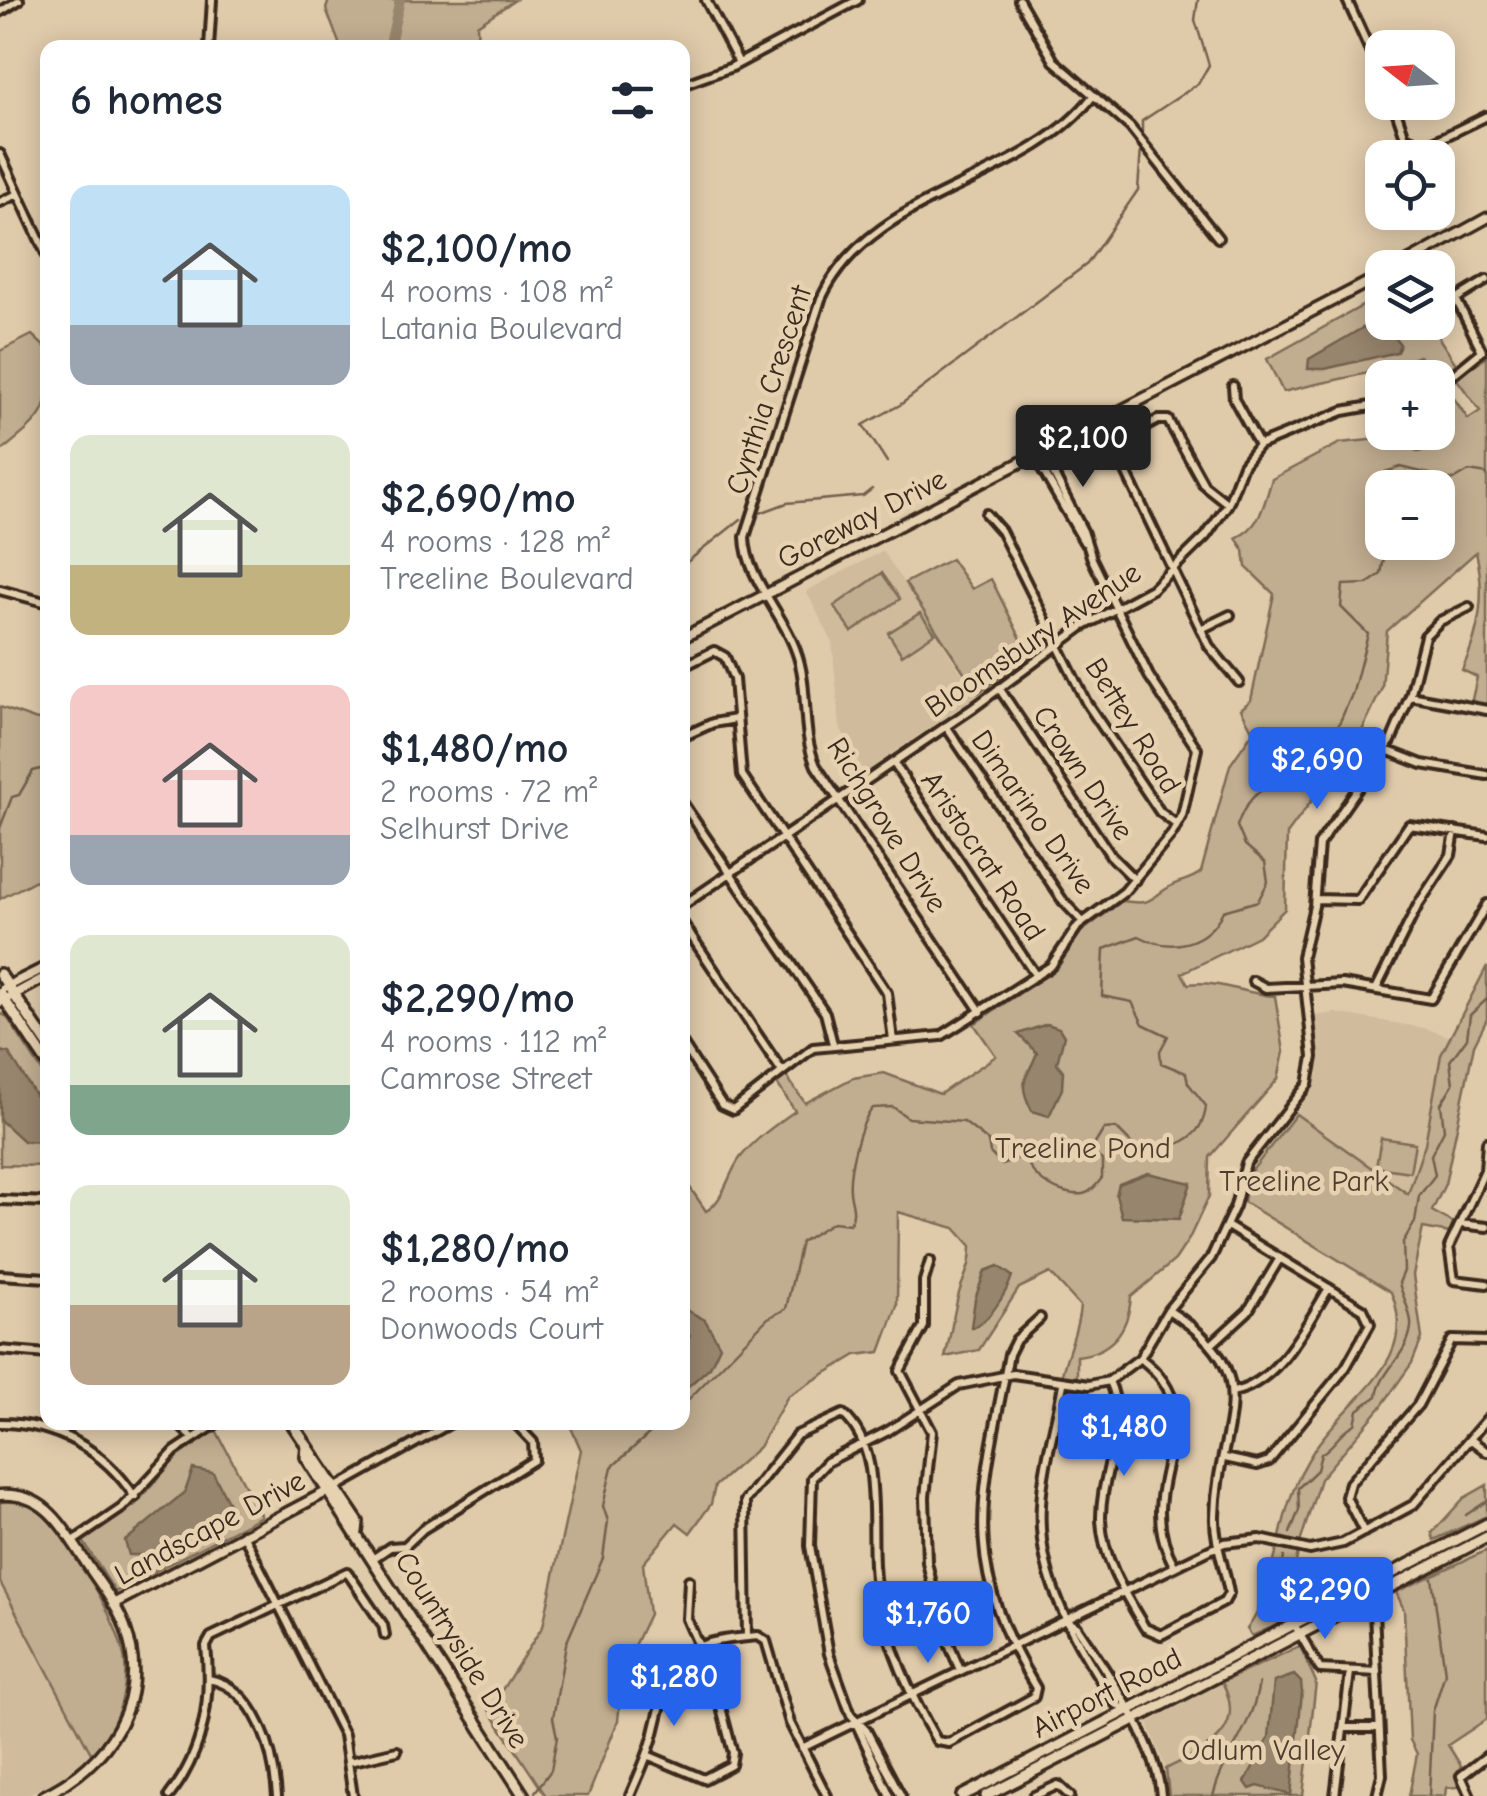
<!DOCTYPE html>
<meta charset="utf-8">
<style>
:root{--surface:#fff;--page:#f6f6f7;--text:#1f2937;--muted:#747a83;--accent:#2563eb}
body{margin:0;font-family:"Comic Neue",sans-serif;background:var(--page);color:var(--text);height:100vh;display:flex;flex-direction:column;font-size:38px;white-space:nowrap}
*{box-sizing:border-box;margin:0}
p{font-size:32px;color:var(--muted)}
.icon{flex:none;width:55px;height:55px;fill:none;stroke:currentColor;stroke-width:2;stroke-linecap:round;stroke-linejoin:round}
.map{position:relative;flex:1;overflow:hidden}
.details{position:absolute;left:40px;top:40px;width:650px;height:1390px;display:flex;flex-direction:column;background:var(--surface);border-radius:20px;box-shadow:0 5px 25px #0003}
.details>*{flex:none}
.needle{width:65px;rotate:287deg}
.buttons{position:absolute;left:1365px;top:30px;display:grid;gap:20px}
.buttons a{display:grid;place-items:center;width:90px;height:90px;border-radius:20px;background:var(--surface);box-shadow:0 5px 25px #0003;font-size:50px}
.price{position:absolute;translate:-50% -85px;padding:0 22px;border-radius:10px;background:var(--accent);color:#fff;font-size:32px;line-height:65px;filter:drop-shadow(0 2px 5px #0008)}
.price::after{content:'';position:absolute;left:50%;top:60px;width:30px;height:22px;margin-left:-15px;background:inherit;clip-path:polygon(0 0,100% 0,50% 100%)}
.price.current{background:#222;color:#fff}
ul{padding:0;list-style:none}
li{display:flex;align-items:center;gap:30px;height:250px;padding:0 30px}
li span{display:grid;place-items:center;flex:none;width:280px;height:200px;border-radius:20px;color:#555}
li>.icon{margin-inline-start:auto}
span .icon{width:120px;height:120px;fill:#fffc;stroke-width:1}
li b{font-size:42px}
h2{display:flex;justify-content:space-between;align-items:center;height:120px;padding:0 30px;font-size:42px}
.map>svg:first-child{display:block}
.built{fill:#d0bb9d}
.green{fill:#c1ad90;stroke:#7e6c57;stroke-width:2.5;fill-rule:evenodd}
.water{fill:#98856d;stroke:#73614d;stroke-width:2.5}
.lines{fill:none;stroke-linecap:round;stroke-linejoin:round}
.stream{stroke:#73614d;stroke-width:2.5}
.river{stroke:#98856d;stroke-width:10}
.minor-casing{stroke:#3b2a1e;stroke-width:14}
.tertiary-casing{stroke:#3b2a1e;stroke-width:15}
.secondary-casing{stroke:#3b2a1e;stroke-width:16}
.minor{stroke:#e6d1b0;stroke-width:6}
.tertiary{stroke:#e6d1b0;stroke-width:8}
.secondary{stroke:#e6d1b0;stroke-width:9}
.labels{text-anchor:middle;dominant-baseline:central;stroke-width:9;stroke-linejoin:round;paint-order:stroke}
.street-label{font-size:30px;fill:#3b2a1e;stroke:#e6d1b0}
.park-label{font-size:30px;fill:#4f3e2f;stroke:#e6d1b0}
</style>
<div class="map">
<svg width="1487" height="1796" viewBox="0 0 1487 1796">
<rect width="100%" height="100%" fill="#dfcaaa"/>
<filter id="ink" filterUnits="userSpaceOnUse"><feTurbulence type="fractalNoise" baseFrequency=".01" numOctaves="2"/><feDisplacementMap in="SourceGraphic" scale="20" xChannelSelector="R" yChannelSelector="G"/><feConvolveMatrix kernelMatrix="1 2 1 2 8 2 1 2 1" color-interpolation-filters="sRGB"/></filter>
<g filter="url(#ink)">
<path class="built" d="M 883,551 L 974,692 L 980,693 L 864,773 L 840,727 L 832,641 L 806,591 Z
M 1335,1013 L 1424,1028 L 1451,1037 L 1441,1055 L 1425,1143 L 1408,1195 L 1296,1114 L 1318,1075 L 1315,1016 Z
M 0,1582 L 92,1755 L 64,1777 L 24,1796 L 0,1796 Z
M 1222,1682 L 1228,1694 L 1228,1721 L 1217,1743 L 1166,1769 L 1148,1723 Z"/>
<path class="green" d="M 329,0 L 515,0 L 477,25 L 478,47 L 341,48 L 326,9 Z
M 1382,295 L 1382,322 L 1429,323 L 1456,364 L 1438,380 L 1419,356 C 1377,375 1328,380 1283,392 L 1267,359 Z
M 32,335 L 47,349 C 48,414 51,411 0,452 L 0,351 Z
M 1487,356 L 1487,706 L 1471,704 L 1477,677 L 1462,670 C 1480,631 1486,595 1476,552 L 1387,631 L 1382,688 L 1359,737 L 1287,834 L 1285,909 L 1258,936 L 1182,973 L 1188,984 C 1219,980 1245,994 1275,996 L 1284,1052 L 1278,1079 L 1210,1157 L 1209,1196 L 1189,1239 L 1175,1260 L 1131,1297 C 1128,1331 1112,1352 1077,1356 L 1077,1382 L 1061,1379 C 1066,1353 1078,1333 1080,1306 L 1050,1273 L 1019,1288 L 979,1350 L 945,1357 C 951,1336 953,1314 959,1293 C 965,1273 971,1268 971,1246 L 955,1228 L 898,1212 L 897,1306 L 880,1352 L 856,1355 L 788,1396 L 759,1447 L 715,1486 L 711,1504 L 690,1533 L 677,1523 L 643,1564 L 649,1614 L 623,1669 L 618,1721 L 588,1796 L 546,1796 L 489,1710 L 543,1626 L 581,1450 L 569,1423 L 682,1422 L 683,1189 L 689,1186 L 706,1211 C 724,1201 728,1174 740,1158 C 755,1139 775,1125 795,1111 L 776,1082 L 785,1074 L 805,1103 L 853,1078 L 884,1073 L 940,1094 L 996,1056 L 974,1024 L 1058,967 L 1081,932 L 1122,901 C 1152,905 1147,901 1169,887 C 1180,880 1190,881 1201,872 L 1230,765 L 1253,732 L 1241,709 L 1251,700 L 1274,594 L 1246,567 L 1244,550 L 1236,538 C 1261,527 1264,504 1272,479 L 1340,443 L 1399,437 L 1418,452 L 1442,445 L 1451,428 L 1441,392 L 1447,388 L 1468,419 L 1480,411 L 1456,378 ZM 1382,488 L 1438,488 L 1438,542 L 1382,542 Z
M 951,559 L 972,589 L 991,579 L 1030,657 L 978,693 L 905,583 Z
M 882,573 L 900,599 L 852,632 L 834,606 Z
M 920,613 L 935,633 L 902,655 L 888,633 Z
M 0,707 L 37,720 L 48,717 L 47,874 L 0,899 Z
M 1487,966 L 1487,1019 L 1474,1045 L 1445,1184 L 1432,1211 L 1455,1224 L 1450,1233 L 1423,1228 L 1413,1275 L 1422,1338 L 1412,1363 L 1381,1407 L 1320,1479 L 1300,1543 L 1280,1537 C 1287,1504 1296,1478 1314,1450 C 1347,1398 1421,1362 1391,1292 L 1244,1202 L 1247,1177 L 1296,1114 L 1408,1194 L 1425,1144 L 1441,1055 Z
M 0,1013 L 7,1017 L 47,1079 L 47,1166 L 0,1165 Z
M 1381,1138 L 1415,1143 L 1410,1172 L 1376,1167 Z
M 216,1430 L 261,1516 L 115,1592 L 83,1541 L 135,1505 L 176,1458 Z
M 1487,1485 L 1487,1516 L 1434,1540 L 1432,1533 L 1464,1498 Z
M 0,1502 C 14,1501 25,1502 37,1510 C 66,1529 123,1628 125,1663 C 128,1697 115,1729 92,1755 L 0,1582 Z
M 1278,1546 L 1298,1552 L 1284,1622 L 1252,1636 L 1247,1629 C 1265,1605 1270,1575 1278,1546 Z
M 1487,1550 L 1487,1719 L 1448,1745 L 1461,1766 L 1455,1775 L 1458,1787 L 1446,1788 L 1445,1796 L 1409,1796 L 1417,1754 L 1410,1740 L 1404,1610 L 1396,1592 Z
M 1300,1646 L 1316,1682 L 1303,1796 L 1169,1796 L 1166,1769 C 1203,1750 1249,1733 1222,1682 Z"/>
<path class="water" d="M 1371,323 L 1383,324 L 1400,344 L 1397,352 L 1325,369 L 1308,369 L 1309,359 Z
M 1047,1024 L 1059,1028 L 1064,1036 L 1057,1063 L 1063,1071 L 1062,1089 L 1049,1116 L 1032,1111 C 1016,1080 1027,1080 1037,1053 L 1018,1034 Z
M 0,1051 L 9,1053 L 47,1114 L 47,1142 L 23,1141 L 0,1120 Z
M 1148,1173 L 1191,1183 L 1179,1219 L 1122,1217 L 1116,1195 L 1119,1184 Z
M 998,1266 L 1012,1276 C 1007,1292 987,1326 971,1327 L 975,1299 L 985,1271 Z
M 683,1308 L 705,1320 L 720,1346 L 710,1367 L 683,1391 L 683,1348 L 690,1335 L 683,1326 Z
M 193,1469 L 213,1473 L 230,1505 L 225,1518 L 148,1555 L 129,1555 L 125,1541 L 185,1492 Z
M 1294,1675 L 1301,1682 L 1302,1693 L 1291,1795 L 1258,1786 L 1250,1789 L 1245,1782 L 1269,1737 L 1274,1682 Z"/>
<g class="lines">
<path class="stream" d="M 1142,132 L 1142,121 L 1198,84 L 1209,65 L 1195,20 L 1198,0
M 887,462 L 863,425 L 900,405 L 1087,264 L 1138,190 L 1141,148
M 1389,488 L 1385,472 L 1401,467 L 1454,480 L 1469,471 L 1487,474
M 760,513 L 787,503 L 863,496 L 872,489
M 682,566 L 741,519
M 0,828 L 12,797 L 19,795 L 33,771 L 48,767
M 682,1406 L 768,1318 L 786,1309 L 801,1242 L 833,1222 L 850,1224 C 856,1211 852,1206 850,1192 C 848,1171 859,1124 873,1108 L 893,1107 L 908,1118 L 964,1122 L 988,1141 L 990,1153 L 1002,1165 L 1027,1154 C 1025,1177 1062,1197 1083,1194 C 1091,1193 1097,1184 1102,1178 L 1102,1160 L 1090,1152 L 1104,1129 L 1116,1128 L 1139,1151 C 1171,1149 1203,1142 1206,1106 L 1188,1083 L 1186,1073 L 1161,1063 L 1160,1051 L 1168,1036 L 1143,1024 L 1132,1002 L 1102,996 L 1104,949 L 1139,936 C 1171,953 1207,945 1223,911 L 1258,901 L 1268,882 L 1265,862 L 1245,845 L 1237,826 C 1254,775 1284,795 1300,742 L 1335,733 L 1353,692 L 1368,634 L 1341,607 L 1343,585 L 1367,584 L 1381,574 L 1387,542
M 1466,1515 L 1487,1501
M 1290,1533 L 1299,1510 L 1298,1488 L 1317,1470 L 1321,1454 C 1336,1445 1339,1432 1355,1424 L 1358,1410 L 1377,1396 C 1381,1370 1408,1355 1411,1327 C 1413,1316 1402,1295 1399,1283 L 1404,1271 L 1403,1242 L 1415,1222 L 1419,1196 L 1435,1175 L 1431,1155 L 1444,1130 L 1441,1104 L 1453,1084 L 1450,1061 L 1467,1038 L 1470,1015 L 1487,999
M 1276,1608 L 1284,1557
M 535,1792 L 551,1770 L 557,1737 L 553,1718 L 566,1644 L 603,1558 L 608,1521 L 603,1506 L 612,1467 L 662,1422
M 1213,1796 C 1224,1753 1251,1732 1259,1683
M 1429,1796 L 1433,1711 L 1445,1673 L 1432,1578"/>
<path class="river" d="M 389,48 L 400,0"/>
<defs>
<path id="minor" d="M 706,0 L 739,63
M 1019,0 L 1054,61 L 1130,127 L 1218,238
M 1347,0 L 1382,77
M 0,12 L 19,0
M 209,48 L 212,0
M 682,85 L 732,67 L 858,0
M 1393,102 L 1405,137 L 1425,146 L 1487,116
M 0,154 L 48,258
M 0,202 L 18,194
M 1233,386 L 1234,399 L 1259,445
M 1438,387 L 1482,351 L 1456,299 L 1487,280
M 1042,461 L 1042,469 L 1084,542
M 1228,504 L 1204,485 L 1168,420 L 1158,420 L 1116,442 L 1117,453 L 1209,646 L 1239,682
M 986,514 L 1001,531 L 1086,702 L 1160,812 L 1177,825
M 0,590 L 48,603
M 1201,629 L 1230,615
M 682,667 L 714,651 L 725,657 L 734,679 L 742,775 L 887,993 L 893,1040
M 999,688 L 1111,856 L 1135,880
M 1410,696 L 1487,710
M 946,726 L 1063,901 L 1083,922
M 682,737 L 713,723 L 736,719
M 1386,750 L 1422,764 L 1487,775
M 893,762 L 1036,976
M 682,802 L 825,1013 L 833,1044
M 1315,899 L 1358,900 L 1409,825 L 1487,836
M 682,906 L 973,708 L 1082,627 L 1152,589 L 1206,536 L 1228,504 L 1243,465 L 1259,445 L 1343,411 L 1382,404
M 682,922 L 781,1070
M 1253,981 L 1266,988 L 1342,984 L 1431,999 L 1487,904
M 1376,989 L 1418,905 L 1451,855 L 1455,831
M 981,1012 L 816,766 C 800,729 810,688 796,651 C 783,613 746,578 745,537 L 821,299 C 871,189 1024,186 1093,96
M 682,1043 L 722,1105 L 733,1110 L 813,1048 L 941,1036 L 1051,966 L 1078,926 L 1124,892 L 1172,834 L 1182,816 L 1197,749 L 1149,676 L 1092,559 L 1083,531 L 1049,465 L 1038,453
M 1487,1142 L 1485,1170 L 1449,1247 L 1454,1280 L 1487,1284
M 0,1200 L 48,1202
M 1460,1224 L 1487,1227
M 930,1261 L 924,1281 L 924,1326 L 900,1371 L 932,1432 L 925,1497 L 927,1562 L 942,1627 L 960,1670
M 0,1275 L 48,1278
M 1212,1344 L 1248,1311 L 1280,1258
M 0,1350 L 48,1354
M 1140,1358 C 1223,1420 1125,1481 1175,1567
M 1109,1381 C 1130,1426 1100,1472 1101,1520 C 1103,1561 1125,1594 1145,1628 L 1161,1635 L 1224,1602 L 1229,1593 C 1225,1568 1214,1541 1215,1516 C 1217,1423 1273,1376 1168,1310
M 1063,1384 C 1056,1424 1043,1465 1041,1505 C 1036,1579 1077,1644 1115,1703 L 1126,1711
M 1232,1392 C 1278,1384 1306,1325 1329,1288
M 176,1422 L 192,1437
M 0,1423 C 57,1423 104,1450 135,1497
M 1470,1439 L 1487,1452
M 1225,1458 L 1257,1465 L 1269,1461 L 1346,1367 L 1370,1324 L 1363,1309 L 1227,1226
M 337,1487 L 453,1422
M 1364,1532 L 1346,1497 L 1350,1483 L 1418,1405 L 1452,1340 L 1487,1341
M 243,1534 L 344,1735 L 353,1796
M 72,1542 L 122,1508 L 175,1451 L 219,1422
M 374,1558 L 390,1547 L 405,1546 L 423,1529 L 534,1460 L 533,1442 L 514,1422
M 689,1580 L 687,1619 L 699,1646
M 1374,1612 L 1382,1775 L 1377,1796
M 1069,1622 L 1077,1627 C 1107,1673 1157,1741 1161,1796
M 1294,1624 L 1320,1669 L 1378,1672
M 747,1637 L 745,1501 L 797,1435 L 843,1414 C 889,1454 865,1539 878,1598 C 890,1649 910,1696 937,1741 L 949,1743 L 1034,1697 L 1036,1688 C 957,1558 983,1493 1009,1354 L 1016,1340 L 1040,1318
M 209,1679 C 258,1689 274,1753 277,1796
M 856,1723 L 890,1796
M 1343,1728 L 1379,1728
M 802,1748 L 1224,1543 L 1260,1539 L 1310,1550 L 1343,1543 L 1413,1505 L 1487,1419
M 647,1755 L 704,1779 L 731,1765 L 733,1753 L 718,1696
M 349,1762 L 397,1751
M 169,1796 C 204,1752 212,1701 206,1646 L 211,1637 L 347,1572 L 383,1625 L 385,1635
M 630,1796 C 639,1774 650,1752 655,1729 C 673,1654 675,1643 758,1636 L 766,1641 L 790,1723 L 827,1796
M 901,1796 L 866,1730 L 851,1715 L 829,1654 L 810,1546 L 812,1478 L 827,1462 L 888,1431 L 959,1385 L 1013,1374 L 1089,1385 L 1109,1381 L 1140,1358 L 1168,1310 L 1211,1258 L 1235,1206 L 1246,1163 L 1308,1084 L 1313,1057 L 1302,957 L 1314,906 L 1319,844 L 1391,741 L 1410,696 L 1425,636 L 1440,621 L 1469,607
M 1034,1796 L 1058,1785 L 1070,1796
M 1335,1796 L 1350,1672
M 1470,1796 L 1461,1776 L 1487,1756"/>
<path id="tertiary" d="M 1396,268 L 1487,218
M 682,638 L 1382,275
M 4,988 L 48,966
M 0,1002 L 48,976
M 0,1495 C 46,1492 63,1528 85,1561 C 99,1583 116,1603 125,1627 C 152,1701 108,1765 43,1796
M 113,1604 L 330,1490"/>
<path id="secondary" d="M 0,974 L 48,1045
M 0,993 L 48,1064
M 291,1422 L 358,1522 L 357,1532
M 307,1447 L 306,1457 L 524,1796
M 962,1796 L 1487,1524
M 986,1796 L 1487,1537"/>
</defs>
<use href="#minor" class="minor-casing"/>
<use href="#tertiary" class="tertiary-casing"/>
<use href="#secondary" class="secondary-casing"/>
<use href="#minor" class="minor"/>
<use href="#tertiary" class="tertiary"/>
<use href="#secondary" class="secondary"/>
</g>
</g>
<g class="labels">
<g class="street-label">
<text transform="translate(769 390) rotate(-72)">Cynthia Crescent</text>
<text transform="translate(862 519) rotate(-27)">Goreway Drive</text>
<text transform="translate(1033 640) rotate(-34)">Bloomsbury Avenue</text>
<text transform="translate(1133 726) rotate(58)">Bettey Road</text>
<text transform="translate(1083 773) rotate(56)">Crown Drive</text>
<text transform="translate(1033 812) rotate(55)">Dimarino Drive</text>
<text transform="translate(887 825) rotate(58)">Richgrove Drive</text>
<text transform="translate(983 856) rotate(56)">Aristocrat Road</text>
<text transform="translate(210 1528) rotate(-28)">Landscape Drive</text>
<text transform="translate(462 1650) rotate(58)">Countryside Drive</text>
<text transform="translate(1107 1693) rotate(-27)">Airport Road</text>
</g>
<g class="park-label">
<text x="1083" y="1148">Treeline Pond</text>
<text x="1304" y="1181">Treeline Park</text>
<text x="1263" y="1750">Odlum Valley</text>
</g>
</g>
</svg>
<div class="buttons">
<a><svg class="needle" viewBox="-14 -14 28 28"><path d="M0-13l5 13h-10z" fill="#e53935"/><path d="M0 13l5-13h-10z" fill="#747a83"/></svg></a>
<a><svg class="icon" aria-label="locate" viewBox="0 0 24 24"><circle cx="12" cy="12" r="6"/><path d="M12 2v4M12 18v4M2 12h4M18 12h4"/></svg></a>
<a><svg class="icon" aria-label="layers" viewBox="0 0 24 24"><path d="M12 4l9 5-9 5-9-5zM3 14l9 5 9-5"/></svg></a>
<a>+</a>
<a>−</a>
</div>
<b class="price current" style="left:1083px;top:490px">$2,100</b>
<b class="price" style="left:1317px;top:812px">$2,690</b>
<b class="price" style="left:1124px;top:1479px">$1,480</b>
<b class="price" style="left:1325px;top:1642px">$2,290</b>
<b class="price" style="left:928px;top:1666px">$1,760</b>
<b class="price" style="left:674px;top:1729px">$1,280</b>
<section class="details">
<h2>6 homes<svg class="icon" aria-label="filters" viewBox="0 0 24 24"><path d="M4 7h16M4 17h16"/><circle cx="9" cy="7" r="2"/><circle cx="15" cy="17" r="2"/></svg></h2>
<ul>
<li><span style="background:linear-gradient(#bfe0f5 70%,#9aa5b1 0)"><svg class="icon" aria-label="home" viewBox="0 0 24 24"><path d="M3 11l9-7 9 7M6 9v11h12V9"/></svg></span><div><b>$2,100/mo</b><p>4 rooms · 108 m²</p><p>Latania Boulevard</p></div></li>
<li><span style="background:linear-gradient(#dfe7d0 65%,#c2b280 0)"><svg class="icon" aria-label="home" viewBox="0 0 24 24"><path d="M3 11l9-7 9 7M6 9v11h12V9"/></svg></span><div><b>$2,690/mo</b><p>4 rooms · 128 m²</p><p>Treeline Boulevard</p></div></li>
<li><span style="background:linear-gradient(#f6c9c9 75%,#9aa5b1 0)"><svg class="icon" aria-label="home" viewBox="0 0 24 24"><path d="M3 11l9-7 9 7M6 9v11h12V9"/></svg></span><div><b>$1,480/mo</b><p>2 rooms · 72 m²</p><p>Selhurst Drive</p></div></li>
<li><span style="background:linear-gradient(#dfe7d0 75%,#7fa58c 0)"><svg class="icon" aria-label="home" viewBox="0 0 24 24"><path d="M3 11l9-7 9 7M6 9v11h12V9"/></svg></span><div><b>$2,290/mo</b><p>4 rooms · 112 m²</p><p>Camrose Street</p></div></li>
<li><span style="background:linear-gradient(#dfe7d0 60%,#b9a48a 0)"><svg class="icon" aria-label="home" viewBox="0 0 24 24"><path d="M3 11l9-7 9 7M6 9v11h12V9"/></svg></span><div><b>$1,280/mo</b><p>2 rooms · 54 m²</p><p>Donwoods Court</p></div></li>
</ul>
</section>
</div>
